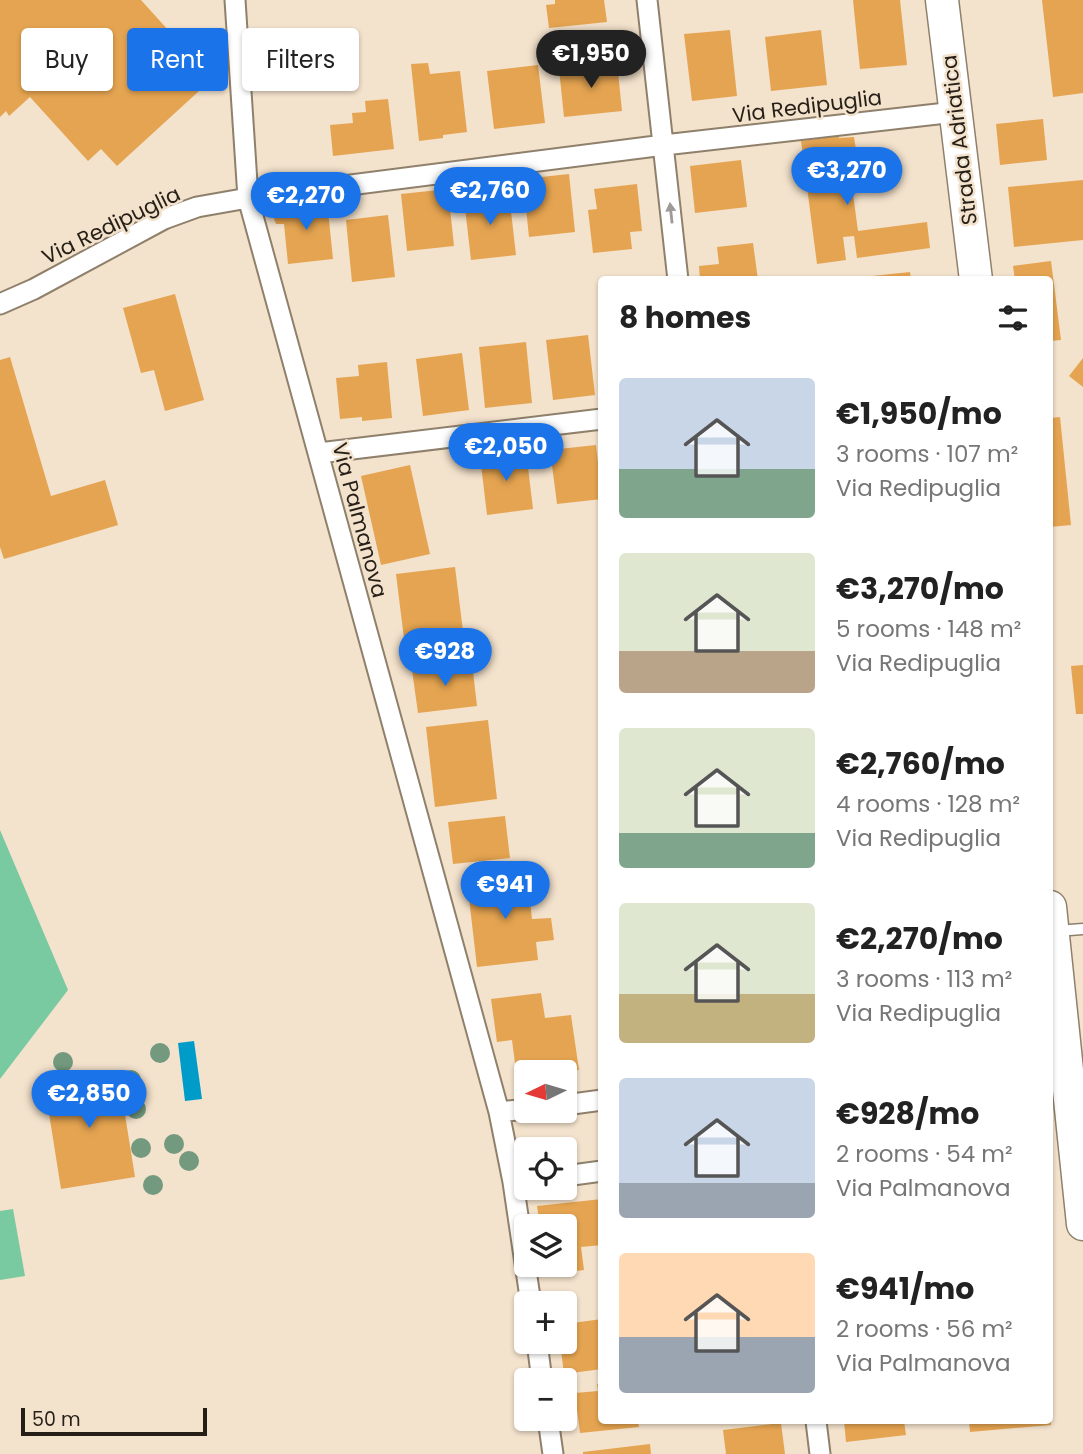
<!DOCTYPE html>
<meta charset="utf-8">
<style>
:root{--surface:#fff;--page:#f2f2f2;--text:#222;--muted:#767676;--accent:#1a73e8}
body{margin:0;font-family:Poppins,sans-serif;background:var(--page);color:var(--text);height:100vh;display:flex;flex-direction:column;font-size:26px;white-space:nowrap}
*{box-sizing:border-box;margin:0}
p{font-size:23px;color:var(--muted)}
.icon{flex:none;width:38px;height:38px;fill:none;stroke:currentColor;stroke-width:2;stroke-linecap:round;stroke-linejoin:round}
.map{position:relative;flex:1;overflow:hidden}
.sheet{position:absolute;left:598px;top:276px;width:455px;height:1148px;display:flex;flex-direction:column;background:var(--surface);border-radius:7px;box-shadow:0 2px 5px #0004}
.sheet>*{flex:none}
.banner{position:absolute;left:21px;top:28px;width:472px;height:63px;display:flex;gap:14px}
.needle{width:46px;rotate:265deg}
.fabs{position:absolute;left:514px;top:1060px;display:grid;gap:14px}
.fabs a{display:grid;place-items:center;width:63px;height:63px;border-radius:7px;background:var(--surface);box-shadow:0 2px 5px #0004;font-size:35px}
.scale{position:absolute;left:21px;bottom:18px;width:186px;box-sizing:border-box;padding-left:7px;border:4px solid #261f17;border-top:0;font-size:19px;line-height:24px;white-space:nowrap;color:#261f17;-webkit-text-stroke:5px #f3e2cc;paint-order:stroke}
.price{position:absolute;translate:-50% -60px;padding:0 16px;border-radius:24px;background:var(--accent);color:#fff;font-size:23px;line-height:46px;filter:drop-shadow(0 2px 4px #0008)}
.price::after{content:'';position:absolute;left:50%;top:42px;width:21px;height:16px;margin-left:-10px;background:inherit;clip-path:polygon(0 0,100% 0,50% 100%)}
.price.current{background:#222;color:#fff}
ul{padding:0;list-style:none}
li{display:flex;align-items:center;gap:21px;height:175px;padding:0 21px}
li span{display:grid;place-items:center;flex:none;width:196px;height:140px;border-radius:7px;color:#555}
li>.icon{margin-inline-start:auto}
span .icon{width:84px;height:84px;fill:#fffc;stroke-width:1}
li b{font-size:30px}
h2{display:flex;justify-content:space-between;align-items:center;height:84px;padding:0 21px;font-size:30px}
.tag{padding:0 24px;border-radius:7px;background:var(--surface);box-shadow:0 2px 5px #0004;font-size:24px;line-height:63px}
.tag.current{background:var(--accent);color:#fff}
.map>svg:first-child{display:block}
.green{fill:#79caa0}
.water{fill:#009cc9}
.building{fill:#e5a451}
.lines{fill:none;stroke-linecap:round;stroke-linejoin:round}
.service-casing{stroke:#8f806c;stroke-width:13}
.minor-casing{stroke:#8f806c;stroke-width:23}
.primary-casing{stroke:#8f806c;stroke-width:35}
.service{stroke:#fff;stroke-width:10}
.minor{stroke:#fff;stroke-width:19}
.primary{stroke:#fff;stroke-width:32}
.tree{fill:#739a7e}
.oneway{fill:#9d9a97}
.labels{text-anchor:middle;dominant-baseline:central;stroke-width:5;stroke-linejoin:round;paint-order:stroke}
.street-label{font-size:21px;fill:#261f17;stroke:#f3e2cc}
</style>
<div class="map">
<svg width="1083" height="1454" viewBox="0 0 1083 1454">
<rect width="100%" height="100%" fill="#f3e2cc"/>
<path class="green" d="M 0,830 L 68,990 L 0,1079 Z
M 13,1209 L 25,1276 L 0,1280 L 0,1211 Z"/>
<path class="water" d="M 194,1041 L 202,1099 L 185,1101 L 178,1043 Z"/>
<path class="building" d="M 0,0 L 141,0 L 197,62 L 184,74 L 199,91 L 117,166 L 101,149 L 88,161 L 30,97 L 9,116 L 6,111 L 0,117 Z
M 555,0 L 604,0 L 607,22 L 549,28 L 546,5 L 555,4 Z
M 853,0 L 900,0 L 907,65 L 860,69 Z
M 1042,0 L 1083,0 L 1083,93 L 1053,97 Z
M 730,30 L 737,96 L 692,101 L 684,34 Z
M 821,30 L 827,85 L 771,91 L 765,37 Z
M 617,62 L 622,111 L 564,117 L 559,69 Z
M 428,63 L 430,74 L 460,71 L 467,132 L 443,135 L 443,138 L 419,141 L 411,64 Z
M 538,65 L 545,123 L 494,129 L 487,71 Z
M 388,99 L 394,149 L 333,156 L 330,125 L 353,123 L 352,113 L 366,112 L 365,101 Z
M 1043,119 L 1047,160 L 1000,165 L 996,124 Z
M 839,136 L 839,138 L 854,137 L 857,156 L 848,157 L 858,231 L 927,222 L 930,248 L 857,258 L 854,236 L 843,237 L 846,260 L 817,264 L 801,141 Z
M 741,160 L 747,207 L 695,213 L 690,166 Z
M 569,174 L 575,232 L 529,237 L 523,179 Z
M 1083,180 L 1083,240 L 1014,247 L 1008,187 Z
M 637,184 L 642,231 L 630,232 L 632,249 L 593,253 L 588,210 L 597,209 L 594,189 Z
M 448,189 L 454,246 L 407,251 L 401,194 Z
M 509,194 L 516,255 L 471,260 L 464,199 Z
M 327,201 L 333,259 L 288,264 L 284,224 L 276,224 L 270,208 Z
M 388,215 L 395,277 L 352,282 L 346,220 Z
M 753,243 L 758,280 L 700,280 L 699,266 L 719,264 L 717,247 Z
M 1051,261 L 1061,340 L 1050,341 L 1050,280 L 1015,280 L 1013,266 Z
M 910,272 L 911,280 L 853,280 L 853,278 Z
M 175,294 L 204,400 L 165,411 L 154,370 L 141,373 L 123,308 Z
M 588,335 L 595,395 L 553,400 L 546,340 Z
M 526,342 L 532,403 L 485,408 L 479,347 Z
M 462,353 L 469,410 L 423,416 L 416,359 Z
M 10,357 L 51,496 L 105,480 L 118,525 L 4,559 L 0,547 L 0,360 Z
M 1083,358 L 1083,387 L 1069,376 Z
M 387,362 L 392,418 L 362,421 L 362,417 L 340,419 L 336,378 L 359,376 L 358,365 Z
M 1060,417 L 1071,525 L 1050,527 L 1050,418 Z
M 596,445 L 602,499 L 557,504 L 550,450 Z
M 526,451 L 533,509 L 487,515 L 480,456 Z
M 410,465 L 430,554 L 381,565 L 361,476 Z
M 455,567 L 465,647 L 406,655 L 396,574 Z
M 472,663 L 477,706 L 418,713 L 412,670 Z
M 1083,665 L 1083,714 L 1076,714 L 1071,666 Z
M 488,720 L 497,799 L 435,807 L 426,727 Z
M 505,816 L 510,858 L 453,864 L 448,822 Z
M 527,874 L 532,919 L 551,918 L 554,940 L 536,942 L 538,960 L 477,967 L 467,881 Z
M 541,993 L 545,1018 L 571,1015 L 579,1070 L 527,1073 L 527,1077 L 517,1079 L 512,1040 L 497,1042 L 491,999 Z
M 118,1071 L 135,1177 L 61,1189 L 44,1082 Z
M 602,1199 L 602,1245 L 581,1247 L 584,1270 L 545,1275 L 544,1265 L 565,1265 L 565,1227 L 540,1227 L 537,1206 Z
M 602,1319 L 602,1369 L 564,1374 L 560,1342 L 565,1342 L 565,1324 Z
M 597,1384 L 602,1384 L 602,1421 L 638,1421 L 639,1427 L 580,1433 L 575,1393 L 598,1391 Z
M 844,1421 L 904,1421 L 906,1435 L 846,1442 Z
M 969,1421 L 1051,1421 L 1051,1425 L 970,1432 Z
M 781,1423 L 785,1454 L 726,1454 L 723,1430 Z
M 650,1444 L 651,1454 L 583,1454 L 583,1452 Z"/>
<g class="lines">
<defs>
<path id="service" d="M 1056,931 L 1083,929"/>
<path id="minor" d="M 235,0 L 248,198 L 499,1112 L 513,1182 L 531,1304
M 647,0 L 678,280
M 0,304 L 34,289 L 164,219 L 197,207 L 248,198 L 664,145 L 955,112
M 319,453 L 602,419
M 565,1105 L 602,1100
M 499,1112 L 527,1109
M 565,1176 L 602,1171
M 537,1342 L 542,1381
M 548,1419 L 553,1454
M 816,1421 L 820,1454"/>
<path id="primary" d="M 942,0 L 976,280
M 1050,907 L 1083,1224"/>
</defs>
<use href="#service" class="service-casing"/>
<use href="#minor" class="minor-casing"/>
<use href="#primary" class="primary-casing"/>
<use href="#service" class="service"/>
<use href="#minor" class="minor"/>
<use href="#primary" class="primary"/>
</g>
<g class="tree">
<circle cx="160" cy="1053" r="10"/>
<circle cx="63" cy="1062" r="10"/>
<circle cx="131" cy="1080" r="10"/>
<circle cx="136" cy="1109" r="10"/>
<circle cx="174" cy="1144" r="10"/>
<circle cx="141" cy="1148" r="10"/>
<circle cx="189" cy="1161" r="10"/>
<circle cx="153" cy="1185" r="10"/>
</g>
<defs><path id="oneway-solid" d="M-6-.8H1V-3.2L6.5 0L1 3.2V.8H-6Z" transform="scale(1.75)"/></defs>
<use class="oneway" href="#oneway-solid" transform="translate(671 213) rotate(-96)"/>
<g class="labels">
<g class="street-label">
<text transform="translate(807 106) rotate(-7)">Via Redipuglia</text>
<text transform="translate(959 140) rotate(-97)">Strada Adriatica</text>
<text transform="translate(111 225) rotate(-26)">Via Redipuglia</text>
<text transform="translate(360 520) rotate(75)">Via Palmanova</text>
</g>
</g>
</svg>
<div class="fabs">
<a><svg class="needle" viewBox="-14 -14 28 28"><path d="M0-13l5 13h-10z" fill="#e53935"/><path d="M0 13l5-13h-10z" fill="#767676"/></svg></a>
<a><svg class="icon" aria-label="locate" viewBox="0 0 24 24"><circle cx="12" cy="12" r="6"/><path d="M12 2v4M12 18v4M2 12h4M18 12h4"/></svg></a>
<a><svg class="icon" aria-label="layers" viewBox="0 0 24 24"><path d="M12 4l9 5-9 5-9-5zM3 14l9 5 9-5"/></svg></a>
<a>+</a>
<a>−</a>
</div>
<div class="scale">50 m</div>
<b class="price current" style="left:591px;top:90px">€1,950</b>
<b class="price" style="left:847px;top:207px">€3,270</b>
<b class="price" style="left:490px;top:227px">€2,760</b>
<b class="price" style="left:306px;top:232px">€2,270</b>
<b class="price" style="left:506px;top:483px">€2,050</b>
<b class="price" style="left:445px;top:688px">€928</b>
<b class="price" style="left:505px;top:921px">€941</b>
<b class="price" style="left:89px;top:1130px">€2,850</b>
<div class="banner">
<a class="tag">Buy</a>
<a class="tag current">Rent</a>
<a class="tag">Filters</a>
</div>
<section class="sheet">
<h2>8 homes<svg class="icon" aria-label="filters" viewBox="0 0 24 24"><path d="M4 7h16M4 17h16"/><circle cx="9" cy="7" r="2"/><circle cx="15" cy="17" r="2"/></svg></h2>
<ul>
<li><span style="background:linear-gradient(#c9d6e8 65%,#7fa58c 0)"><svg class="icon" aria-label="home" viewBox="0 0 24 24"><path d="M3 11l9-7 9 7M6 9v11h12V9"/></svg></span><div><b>€1,950/mo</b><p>3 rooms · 107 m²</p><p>Via Redipuglia</p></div></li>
<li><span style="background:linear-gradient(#dfe7d0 70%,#b9a48a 0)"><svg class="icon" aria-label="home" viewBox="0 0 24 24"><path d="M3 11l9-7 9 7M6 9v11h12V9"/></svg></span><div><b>€3,270/mo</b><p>5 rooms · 148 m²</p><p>Via Redipuglia</p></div></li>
<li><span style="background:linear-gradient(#dfe7d0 75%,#7fa58c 0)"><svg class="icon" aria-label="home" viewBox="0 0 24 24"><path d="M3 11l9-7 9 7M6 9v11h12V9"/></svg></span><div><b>€2,760/mo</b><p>4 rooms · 128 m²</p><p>Via Redipuglia</p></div></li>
<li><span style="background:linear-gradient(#dfe7d0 65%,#c2b280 0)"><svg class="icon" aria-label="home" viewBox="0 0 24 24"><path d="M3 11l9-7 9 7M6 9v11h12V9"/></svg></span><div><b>€2,270/mo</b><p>3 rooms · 113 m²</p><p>Via Redipuglia</p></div></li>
<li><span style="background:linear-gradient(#c9d6e8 75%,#9aa5b1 0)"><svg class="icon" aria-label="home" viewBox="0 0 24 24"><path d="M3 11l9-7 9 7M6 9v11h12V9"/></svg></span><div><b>€928/mo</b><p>2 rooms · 54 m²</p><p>Via Palmanova</p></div></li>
<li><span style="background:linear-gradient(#ffd9b3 60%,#9aa5b1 0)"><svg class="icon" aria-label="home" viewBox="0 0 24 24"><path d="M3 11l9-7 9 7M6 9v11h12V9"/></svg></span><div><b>€941/mo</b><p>2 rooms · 56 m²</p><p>Via Palmanova</p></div></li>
</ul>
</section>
</div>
